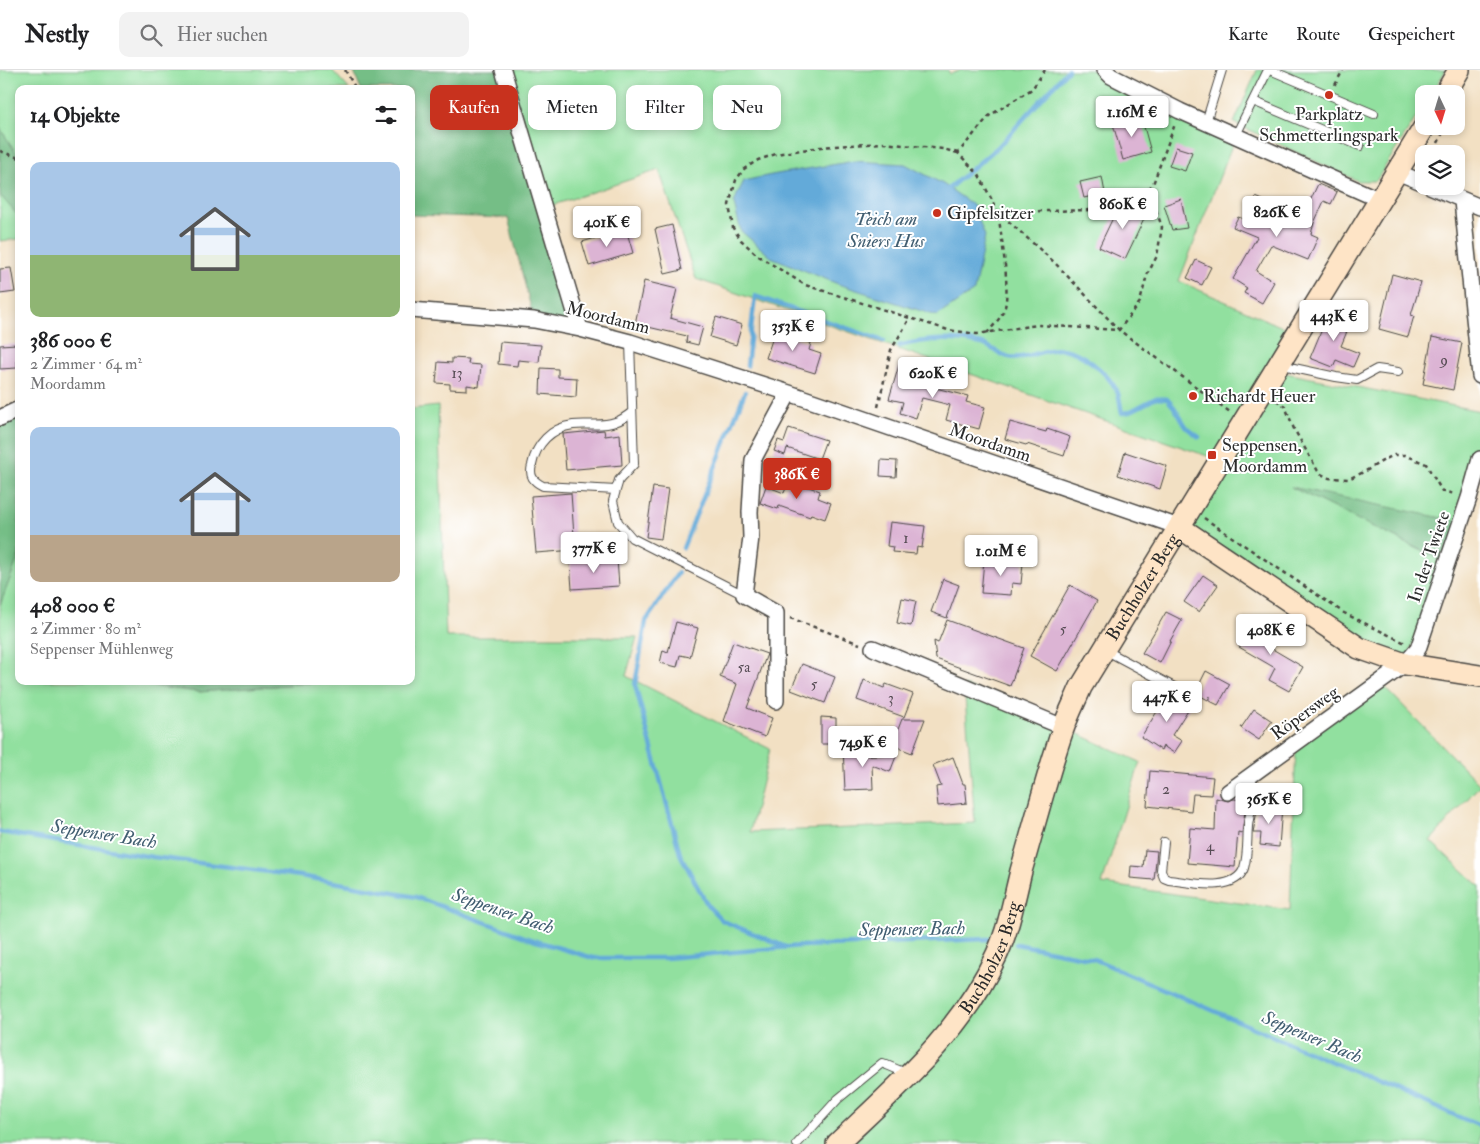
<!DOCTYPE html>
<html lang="de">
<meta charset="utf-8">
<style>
:root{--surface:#fff;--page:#f2f2f2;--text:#202124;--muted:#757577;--line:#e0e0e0;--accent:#c8321e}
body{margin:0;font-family:"IM FELL Double Pica",serif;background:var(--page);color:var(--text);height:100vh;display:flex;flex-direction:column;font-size:19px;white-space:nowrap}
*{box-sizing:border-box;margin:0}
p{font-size:16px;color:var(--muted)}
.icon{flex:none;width:28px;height:28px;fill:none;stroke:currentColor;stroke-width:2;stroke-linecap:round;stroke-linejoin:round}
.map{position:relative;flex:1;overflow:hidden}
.drawer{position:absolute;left:15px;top:15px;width:400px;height:600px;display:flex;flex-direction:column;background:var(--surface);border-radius:10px;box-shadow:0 2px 8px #0003}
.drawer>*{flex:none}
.top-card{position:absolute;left:430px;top:15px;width:475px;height:45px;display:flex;gap:10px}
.needle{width:32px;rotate:176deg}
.fabs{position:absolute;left:1415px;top:15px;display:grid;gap:10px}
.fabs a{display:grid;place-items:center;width:50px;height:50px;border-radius:10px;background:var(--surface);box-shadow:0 2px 8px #0003;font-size:25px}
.price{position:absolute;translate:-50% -42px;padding:0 11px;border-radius:5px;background:#fff;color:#222;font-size:16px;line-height:32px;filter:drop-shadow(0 1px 2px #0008)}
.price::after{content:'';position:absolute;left:50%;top:30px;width:15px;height:11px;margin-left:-8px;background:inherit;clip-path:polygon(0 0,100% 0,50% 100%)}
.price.current{background:var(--accent);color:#fff}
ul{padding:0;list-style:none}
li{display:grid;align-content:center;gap:10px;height:265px;padding:0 15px}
li span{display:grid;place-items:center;height:155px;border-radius:10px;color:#555}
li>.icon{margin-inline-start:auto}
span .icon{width:90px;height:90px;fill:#fffc;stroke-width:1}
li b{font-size:21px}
h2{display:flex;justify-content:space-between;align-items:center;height:60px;padding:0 15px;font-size:21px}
.tag{padding:0 18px;border-radius:10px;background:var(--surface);box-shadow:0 2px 8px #0003;font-size:18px;line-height:45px}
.tag.current{background:var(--accent);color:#fff}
header{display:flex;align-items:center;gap:30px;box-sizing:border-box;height:70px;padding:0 25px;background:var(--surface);border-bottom:1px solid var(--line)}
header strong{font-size:24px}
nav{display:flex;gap:28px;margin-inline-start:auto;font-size:18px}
.search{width:350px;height:45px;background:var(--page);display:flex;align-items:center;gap:12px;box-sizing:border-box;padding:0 18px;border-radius:10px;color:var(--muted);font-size:19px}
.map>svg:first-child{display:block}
.green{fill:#91e09f;stroke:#5e8665}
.forest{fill:#74be86;stroke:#507458}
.water{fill:#63aad9;stroke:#476a82}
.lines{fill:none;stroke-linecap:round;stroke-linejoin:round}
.stream{stroke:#63aad9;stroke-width:4.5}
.building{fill:#dcb4d4}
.lane-casing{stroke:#494642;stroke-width:10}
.street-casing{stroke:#494642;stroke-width:18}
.secondary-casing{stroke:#494642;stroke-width:24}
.path{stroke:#494642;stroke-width:2.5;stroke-dasharray:4 4;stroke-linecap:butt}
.lane{stroke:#fff;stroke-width:8}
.street{stroke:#fff;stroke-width:15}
.secondary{stroke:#fee4c6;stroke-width:21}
.poi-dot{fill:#c8321e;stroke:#fff;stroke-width:2}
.labels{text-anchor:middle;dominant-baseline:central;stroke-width:4;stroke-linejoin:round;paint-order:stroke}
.number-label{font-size:15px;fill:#574d55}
.poi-label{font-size:18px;fill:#2b2b2b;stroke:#fff;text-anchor:start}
.street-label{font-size:18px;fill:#2b2b2b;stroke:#fff}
.water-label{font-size:19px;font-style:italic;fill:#415e71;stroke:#fff}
</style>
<header>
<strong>Nestly</strong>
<div class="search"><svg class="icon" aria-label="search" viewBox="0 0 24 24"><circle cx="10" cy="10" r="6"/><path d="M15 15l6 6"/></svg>Hier suchen</div>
<nav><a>Karte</a><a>Route</a><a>Gespeichert</a></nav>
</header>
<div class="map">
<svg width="1480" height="1074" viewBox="0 0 1480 1074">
<rect width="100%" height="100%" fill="#fff"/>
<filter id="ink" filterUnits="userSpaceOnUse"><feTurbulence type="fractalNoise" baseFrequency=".02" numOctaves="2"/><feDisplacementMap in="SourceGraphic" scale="10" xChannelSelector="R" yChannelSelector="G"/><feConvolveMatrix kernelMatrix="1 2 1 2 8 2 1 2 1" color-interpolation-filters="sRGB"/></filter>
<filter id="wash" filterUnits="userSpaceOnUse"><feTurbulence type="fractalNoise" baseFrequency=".0096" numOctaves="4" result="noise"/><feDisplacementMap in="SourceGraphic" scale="20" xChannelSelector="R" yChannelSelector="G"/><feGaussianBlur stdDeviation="1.12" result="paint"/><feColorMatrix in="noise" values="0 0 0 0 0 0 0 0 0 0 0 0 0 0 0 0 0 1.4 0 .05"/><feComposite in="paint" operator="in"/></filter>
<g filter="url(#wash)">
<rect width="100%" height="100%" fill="#f2e0c3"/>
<path class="green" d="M 0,0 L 332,0 L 349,19 L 19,19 L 19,169 L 0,171 Z
M 503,0 L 948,0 L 950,4 L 962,0 L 1105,0 L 1236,65 L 1179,211 L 1298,264 L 1275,301 L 1480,341 L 1480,389 L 1461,452 L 1293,418 L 1447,493 L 1405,594 L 1179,457 L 1219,390 L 696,209 L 659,100 L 544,138 Z
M 1257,0 L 1446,0 L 1431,24 L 1424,24 L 1424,35 L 1376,111 L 1358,111 L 1234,53 Z
M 438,336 L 446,567 L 637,567 L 626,606 L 770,679 L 750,762 L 975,753 L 964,615 L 1063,657 L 1140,692 L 1102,814 L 1290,840 L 1296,673 L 1380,612 L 1480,715 L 1430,771 L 1480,816 L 1480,1074 L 0,1074 L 0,535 L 19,485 L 19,611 L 151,611 L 150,615 L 199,622 L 334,611 L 411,611 L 411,339 Z"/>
<path class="forest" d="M 353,0 L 503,0 L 580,259 L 534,250 L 508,148 L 411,145 L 411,19 L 361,19 Z
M 0,58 L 19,87 L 19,147 L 0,125 Z
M 19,339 L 19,485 L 0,535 L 0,348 Z
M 1291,417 L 1461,452 L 1447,493 L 1435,487 Z
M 151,611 L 334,611 L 199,622 L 150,616 Z"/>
<path class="water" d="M 854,91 L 905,94 L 943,114 L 973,135 L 985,166 L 974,221 L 937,246 L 838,214 L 771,187 L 741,161 L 734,134 L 737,125 L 744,111 C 780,102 817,98 854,91 Z"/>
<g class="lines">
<path class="stream" d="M 949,118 L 998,77 L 1068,0
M 899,276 C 924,269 956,267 982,274 C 991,276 1000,286 1009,287 C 1026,290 1041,280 1057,279 C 1078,277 1108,303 1117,321 C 1120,327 1120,336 1122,343 L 1129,342 L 1156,328 L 1167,329 L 1174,337 L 1187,358 L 1199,367
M 747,296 L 755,226 L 884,271
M 683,478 L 745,322
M 678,503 L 646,551 L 635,615 L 680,784 L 708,836 L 723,851 L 786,877
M 0,762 L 153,787 L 300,806 L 416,827 L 533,870 L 593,888 L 666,888 L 801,876 L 988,869 L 996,871
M 1016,874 L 1094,889 L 1480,1056"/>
</g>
<g id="blocks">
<path class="building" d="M 1141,46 L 1151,82 L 1123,90 L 1113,54 Z
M 1176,77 L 1192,82 L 1185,101 L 1169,96 Z
M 1102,107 L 1105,123 L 1084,128 L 1080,112 Z
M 1318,114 L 1337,122 L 1331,134 L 1324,131 L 1314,153 L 1311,164 L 1318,167 L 1308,190 L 1271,175 L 1256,201 L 1274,212 L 1262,233 L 1244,223 L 1247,218 L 1233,209 L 1257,167 L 1233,157 L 1238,147 L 1247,150 L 1256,127 L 1302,148 Z
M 1181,129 L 1187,158 L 1172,160 L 1164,135 Z
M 1121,131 L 1147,143 L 1125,189 L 1099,177 Z
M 672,155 L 682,200 L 665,204 L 655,159 Z
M 626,159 L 633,183 L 589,196 L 582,172 Z
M 1196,190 L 1211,197 L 1202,215 L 1187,208 Z
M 11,198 L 15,222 L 0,224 L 0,199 Z
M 1392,204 L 1421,212 L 1411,245 L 1414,246 L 1408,267 L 1379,259 Z
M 644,211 L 677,219 L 670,248 L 703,257 L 698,275 L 686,272 L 687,266 L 635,254 Z
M 1330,240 L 1352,249 L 1341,276 L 1359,283 L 1353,297 L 1336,290 L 1333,297 L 1310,288 Z
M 716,247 L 742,255 L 736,275 L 710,267 Z
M 775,261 L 811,273 L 809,280 L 821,284 L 815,303 L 766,288 Z
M 1432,267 L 1462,273 L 1453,320 L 1423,314 Z
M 500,272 L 541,275 L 539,292 L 518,290 L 517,296 L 498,294 Z
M 17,274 L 17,298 L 0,299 L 0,275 Z
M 452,288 L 469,289 L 468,294 L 481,295 L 479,317 L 467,315 L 467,320 L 450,319 L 450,314 L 436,313 L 438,292 L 452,293 Z
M 899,295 L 923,301 L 919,314 L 968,326 L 966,332 L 985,337 L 979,359 L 946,350 L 950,335 L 922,328 L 916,348 L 900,343 L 903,332 L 889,329 Z
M 541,298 L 558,299 L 558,307 L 577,308 L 576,327 L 540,324 Z
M 1010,352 L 1046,362 L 1047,359 L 1070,367 L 1064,386 L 1027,374 L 1026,375 L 1005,369 Z
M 789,358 L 826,370 L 819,389 L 787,378 L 785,385 L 774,381 L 778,370 L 784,372 Z
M 604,360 L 605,366 L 620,364 L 622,395 L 566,400 L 563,364 Z
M 1125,382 L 1167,396 L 1160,419 L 1118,405 Z
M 881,390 L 897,391 L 896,407 L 880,406 Z
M 789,410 L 820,421 L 818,428 L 831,433 L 825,449 L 811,444 L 810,447 L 779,436 L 778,439 L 760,433 L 766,416 L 784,423 Z
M 653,417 L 668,419 L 661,469 L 646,467 Z
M 571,423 L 575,480 L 536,483 L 531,426 Z
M 890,452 L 925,456 L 922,478 L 917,477 L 916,484 L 892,482 L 893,477 L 887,476 Z
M 617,489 L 619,516 L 572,519 L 570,492 Z
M 984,490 L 1023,493 L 1021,514 L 1012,513 L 1011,525 L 981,523 Z
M 1203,505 L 1218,515 L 1199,542 L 1184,532 Z
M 943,509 L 959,515 L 947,548 L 931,542 Z
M 1070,515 L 1097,531 L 1057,601 L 1030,586 Z
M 902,528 L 916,531 L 911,556 L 897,553 Z
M 1166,542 L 1182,550 L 1170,571 L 1171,571 L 1160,593 L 1142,583 Z
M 947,550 L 1024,578 L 1010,616 L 936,589 L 934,571 L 938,573 Z
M 676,552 L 698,558 L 690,587 L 680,585 L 677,597 L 660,593 L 663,580 L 668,582 Z
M 1254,552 L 1276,565 L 1269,577 L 1303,597 L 1289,621 L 1269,610 L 1275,598 L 1239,577 Z
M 733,572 L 767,584 L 747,638 L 772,648 L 765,667 L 724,651 L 737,614 L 720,607 Z
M 802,594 L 835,607 L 825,633 L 791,620 Z
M 1206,601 L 1230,614 L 1218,635 L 1210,631 L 1210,626 L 1208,630 L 1195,623 Z
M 864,610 L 884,618 L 886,614 L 913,624 L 904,647 L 857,630 Z
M 1170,621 L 1191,635 L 1172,665 L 1182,671 L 1174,683 L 1163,676 L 1161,680 L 1141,667 Z
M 1254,639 L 1272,651 L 1259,670 L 1241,658 Z
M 821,647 L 836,648 L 836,674 L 821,674 Z
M 902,649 L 925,649 L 912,683 L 892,675 Z
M 857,676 L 857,686 L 897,684 L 890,702 L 872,695 L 873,719 L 845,720 L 843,677 Z
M 953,687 L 963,714 L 965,714 L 967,733 L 938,736 L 936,717 L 941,716 L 933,695 Z
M 1150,701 L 1213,707 L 1211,725 L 1193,724 L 1191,741 L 1147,736 Z
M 1216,728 L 1228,731 L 1234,729 L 1243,730 L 1243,734 L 1246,734 L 1242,763 L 1238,762 L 1235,797 L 1187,793 L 1190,758 L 1215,760 Z
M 1258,735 L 1282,736 L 1279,777 L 1260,775 L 1261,763 L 1253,763 Z
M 1145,780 L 1157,781 L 1154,810 L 1130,808 L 1131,796 L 1143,797 Z"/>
</g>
</g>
<g filter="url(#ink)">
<use href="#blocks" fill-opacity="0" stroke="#494642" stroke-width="1"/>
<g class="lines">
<defs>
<path id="lane" d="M 1270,0 L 1374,44
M 1253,31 L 1360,76
M 1206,52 L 1222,0
M 1236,65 L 1268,0
M 630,272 L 634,394 L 619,410 L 616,420 L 613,431 L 618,452 L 632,468 L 744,525
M 1282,294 L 1294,298 L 1336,307 L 1357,310 L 1377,299 L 1398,302
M 616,420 L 543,416 C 533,411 529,406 532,395 C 536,374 551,358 573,355 C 587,353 602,357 615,352 C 622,350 627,346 632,342
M 1105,580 L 1189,625
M 1164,772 L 1161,800 L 1164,808 L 1169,810 C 1189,812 1235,824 1244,798 C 1248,785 1247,769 1248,756 C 1250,738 1258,723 1250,706
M 797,1074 L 838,1029 L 882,993 L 908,1004"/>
<path id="street" d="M 503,0 L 580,259
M 1105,0 L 1111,6 L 1180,41 L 1380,130
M 1397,102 L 1424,113
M 1430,116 L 1480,137
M 1462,131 L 1480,306
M 411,240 L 534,250 L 580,259 L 630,272 L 789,323 L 1179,457
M 0,348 L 19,339
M 873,578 L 1063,657
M 776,631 L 776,543 L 744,525 L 751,467 L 750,442 L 753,390 L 789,323
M 1228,722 L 1405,594 L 1418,579 L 1469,428 L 1480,389"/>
<g id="secondary">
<path d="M 1445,24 L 1459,0"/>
<path d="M 1179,457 L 1359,578 L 1405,594 L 1480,606"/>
<path id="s1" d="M 837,1074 C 898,1016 962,962 997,884 C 1009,858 1014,829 1021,801 C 1035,753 1047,705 1063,659 C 1068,645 1075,631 1081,617 L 1425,56"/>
</g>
</defs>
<use href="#lane" class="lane-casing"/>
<use href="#street" class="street-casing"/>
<use href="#secondary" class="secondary-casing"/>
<path class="path" d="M 345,0 L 356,19
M 1045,0 L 1032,19 L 989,46 L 958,83 L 979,105 L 998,142 L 1054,192 L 1119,260 L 1230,342
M 1335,15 L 1343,0
M 1438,73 L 1446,56
M 0,81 L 19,88
M 958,83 L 943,79 L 883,73 L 821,77 L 776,84 L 758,90 L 744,99 L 736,110 L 729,135 L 733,158 L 741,170 L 757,185 L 805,215 L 948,260 L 977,264 L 1037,255 L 1119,260 L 1140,232 L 1147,205 L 1157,186 L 1162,157 L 1155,137 L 1139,130 L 1117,124 L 1092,140 L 998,142 C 1001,165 1010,216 1005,237 C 1002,247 994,255 987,263
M 1133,137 L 1153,114 L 1175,54
M 1276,330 L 1285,336 L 1294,359 L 1319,403 L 1329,408 L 1348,409 L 1364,402 L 1384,390 L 1394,385 L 1405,385 L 1426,394 L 1442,421 L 1455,424
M 878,337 L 891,280 L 910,248
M 1204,448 L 1344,543 L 1405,573
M 790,548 L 860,574"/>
<use href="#lane" class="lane"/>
<use href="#street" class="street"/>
<use href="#secondary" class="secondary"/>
</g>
</g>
<g class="poi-dot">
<circle cx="1329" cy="25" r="5"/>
<circle cx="937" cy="143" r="5"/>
<circle cx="1193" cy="326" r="5"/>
<rect x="1207" y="380" width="10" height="10" rx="2.5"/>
</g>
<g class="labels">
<g class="number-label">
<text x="1444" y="290">9</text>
<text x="457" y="303">13</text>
<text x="906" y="468">1</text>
<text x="1063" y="559">5</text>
<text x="744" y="597">5a</text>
<text x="814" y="614">5</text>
<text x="891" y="628">3</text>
<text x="1166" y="719">2</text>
<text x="1210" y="776">4</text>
</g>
<g class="poi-label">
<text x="1329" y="44" text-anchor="middle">Parkplatz<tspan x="1329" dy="21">Schmetterlingspark</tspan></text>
<text x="947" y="143">Gipfelsitzer</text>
<text x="1203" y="326">Richardt Heuer</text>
<text x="1222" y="375">Seppensen,<tspan x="1222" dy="21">Moordamm</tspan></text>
</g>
<g class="street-label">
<text transform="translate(608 248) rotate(14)">Moordamm</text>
<text transform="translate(990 373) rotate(19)">Moordamm</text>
<text transform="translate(1429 487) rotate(-71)">In der Twiete</text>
<text stroke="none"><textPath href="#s1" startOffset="648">Buchholzer Berg</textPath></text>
<text transform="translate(1305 643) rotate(-36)">Röpersweg</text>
<text stroke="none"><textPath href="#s1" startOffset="244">Buchholzer Berg</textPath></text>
</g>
<g class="water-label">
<text x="886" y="149">Teich am<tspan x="886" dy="22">Sniers Hus</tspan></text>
<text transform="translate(104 764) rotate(9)">Seppenser Bach</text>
<text transform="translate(503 841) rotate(19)">Seppenser Bach</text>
<text transform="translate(912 859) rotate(-1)">Seppenser Bach</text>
<text transform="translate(1312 967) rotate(23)">Seppenser Bach</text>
</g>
</g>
</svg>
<div class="fabs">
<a><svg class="needle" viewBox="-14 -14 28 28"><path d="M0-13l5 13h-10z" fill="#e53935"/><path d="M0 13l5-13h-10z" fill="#757577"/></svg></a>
<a><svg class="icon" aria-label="layers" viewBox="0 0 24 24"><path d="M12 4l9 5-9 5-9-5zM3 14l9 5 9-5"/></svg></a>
</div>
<b class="price" style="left:1132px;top:68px">1.16M €</b>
<b class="price" style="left:1123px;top:160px">860K €</b>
<b class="price" style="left:1277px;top:168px">826K €</b>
<b class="price" style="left:607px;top:178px">401K €</b>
<b class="price" style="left:1334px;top:272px">443K €</b>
<b class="price" style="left:793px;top:282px">353K €</b>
<b class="price" style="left:933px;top:329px">620K €</b>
<b class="price current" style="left:797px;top:430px">386K €</b>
<b class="price" style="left:594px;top:504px">377K €</b>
<b class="price" style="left:1001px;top:507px">1.01M €</b>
<b class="price" style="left:1271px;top:586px">408K €</b>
<b class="price" style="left:1167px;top:653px">447K €</b>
<b class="price" style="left:863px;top:698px">749K €</b>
<b class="price" style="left:1269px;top:755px">365K €</b>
<div class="top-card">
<a class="tag current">Kaufen</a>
<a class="tag">Mieten</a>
<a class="tag">Filter</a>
<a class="tag">Neu</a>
</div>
<section class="drawer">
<h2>14 Objekte<svg class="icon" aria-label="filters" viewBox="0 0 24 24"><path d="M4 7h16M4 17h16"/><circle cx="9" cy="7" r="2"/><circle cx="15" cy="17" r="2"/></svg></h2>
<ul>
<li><span style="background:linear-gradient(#a9c7e8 60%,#8fb573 0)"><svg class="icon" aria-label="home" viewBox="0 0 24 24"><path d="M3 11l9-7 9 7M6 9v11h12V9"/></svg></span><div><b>386 000 €</b><p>2 Zimmer · 64 m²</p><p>Moordamm</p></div></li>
<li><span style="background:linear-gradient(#a9c7e8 70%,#b9a48a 0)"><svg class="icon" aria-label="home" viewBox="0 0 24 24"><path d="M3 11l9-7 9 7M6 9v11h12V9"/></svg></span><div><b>408 000 €</b><p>2 Zimmer · 80 m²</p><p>Seppenser Mühlenweg</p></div></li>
</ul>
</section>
</div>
